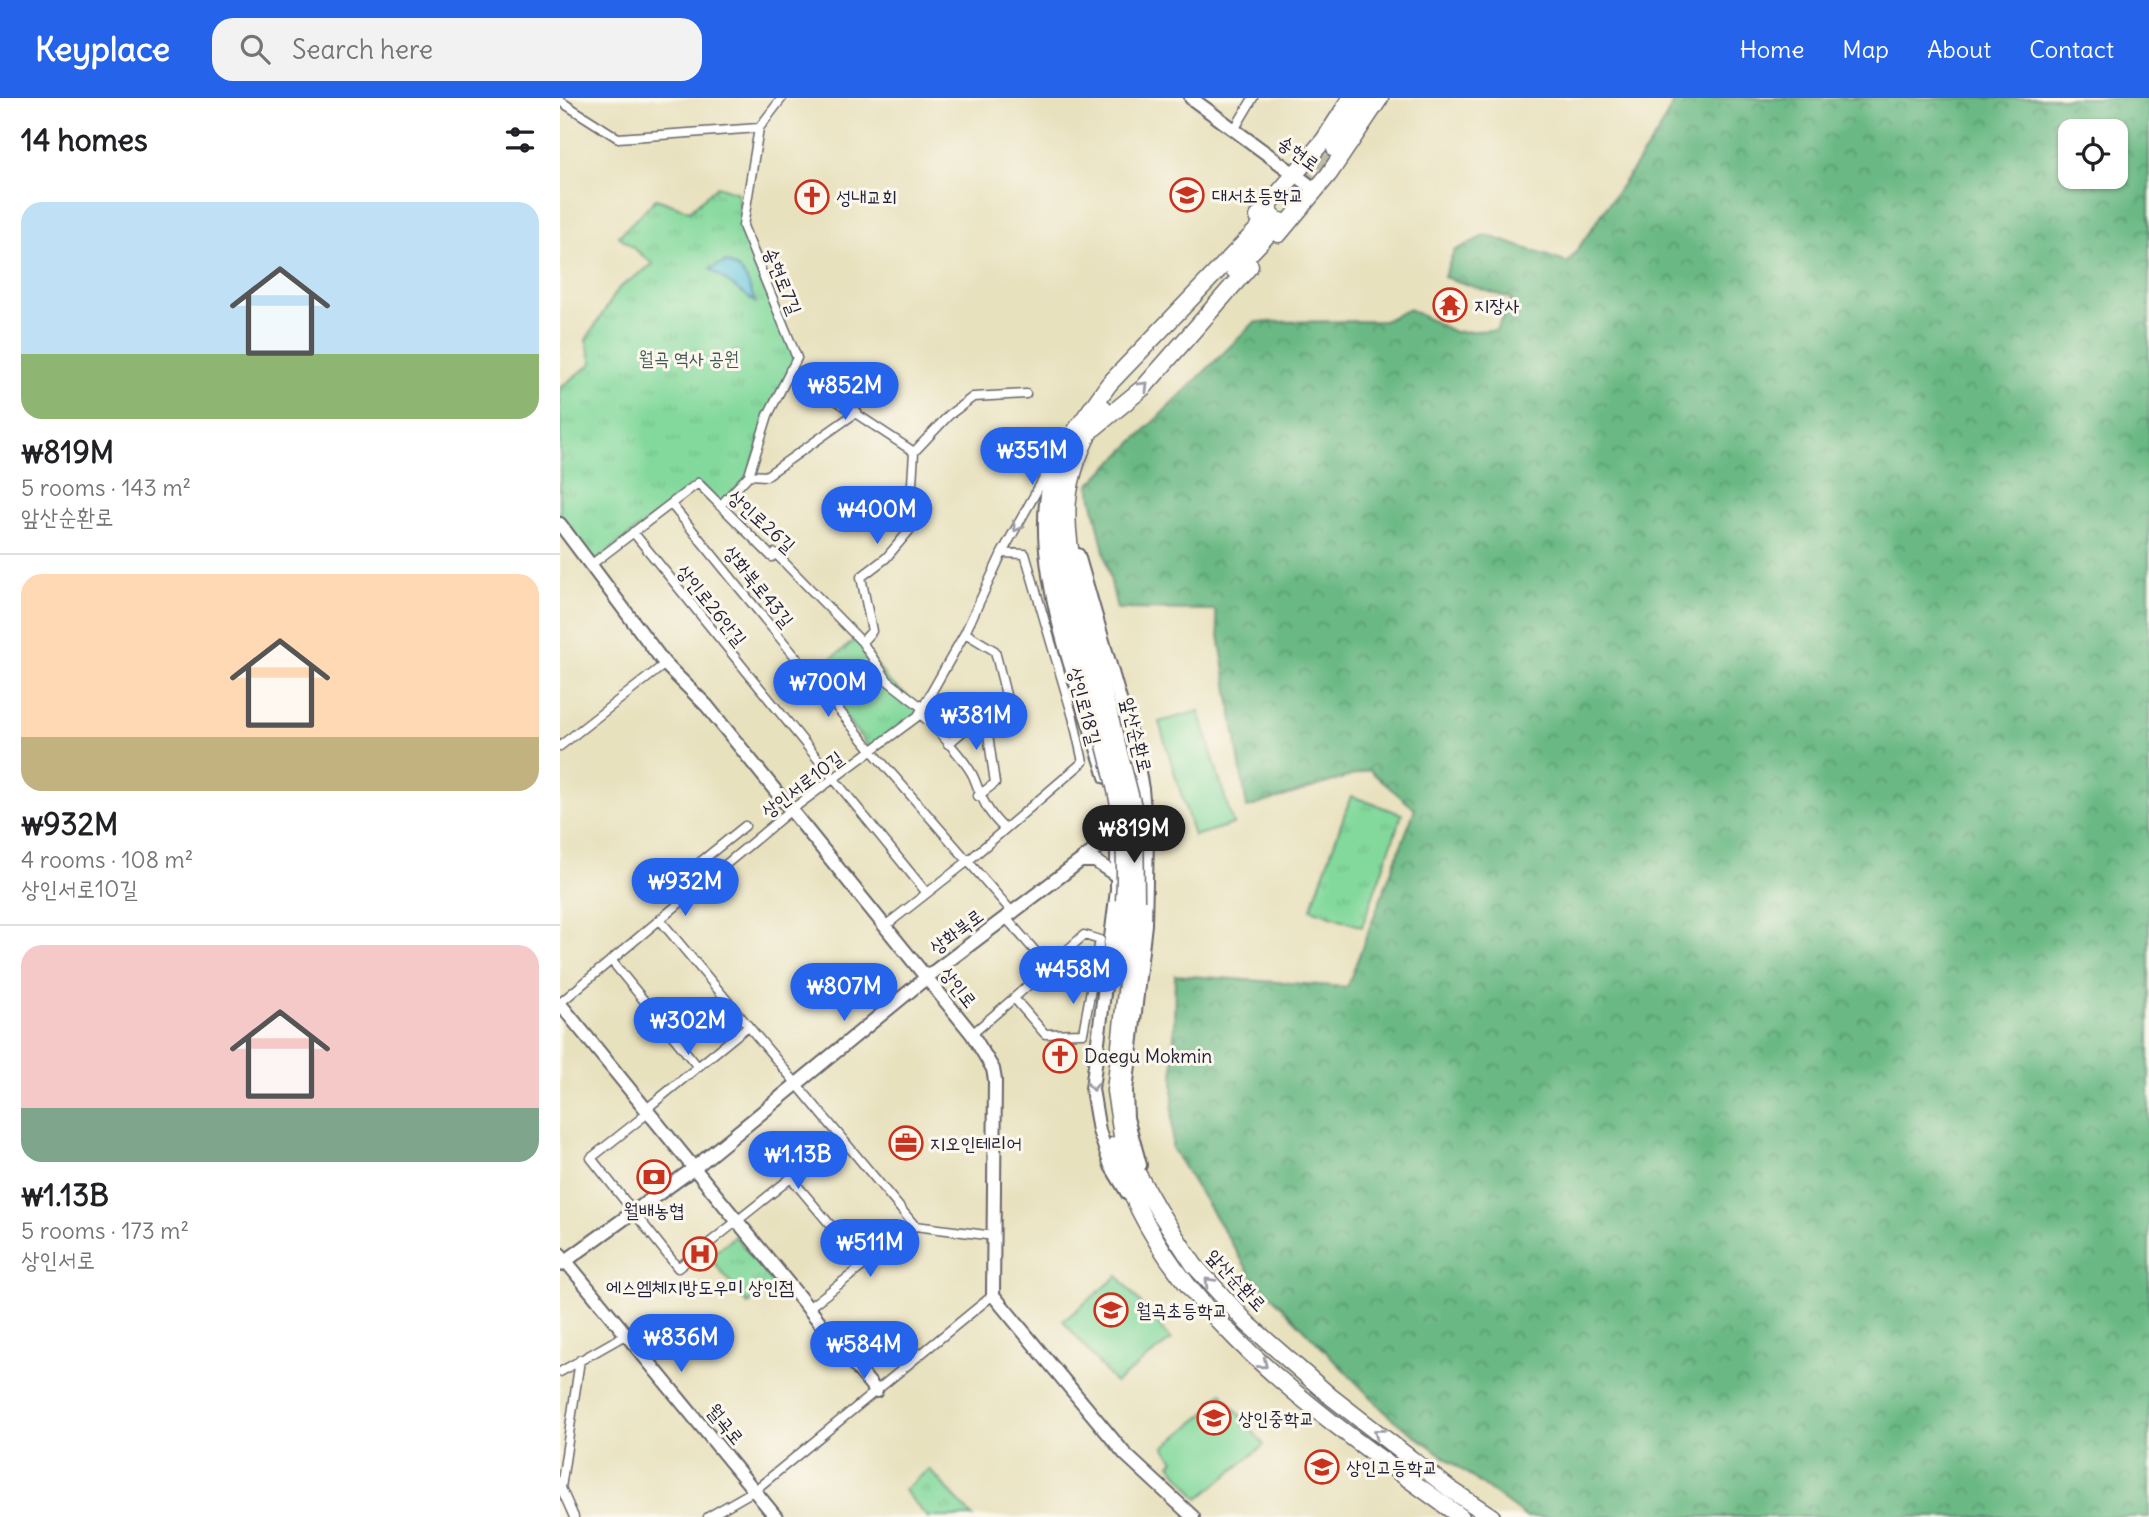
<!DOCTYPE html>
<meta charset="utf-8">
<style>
:root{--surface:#fff;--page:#f2f2f2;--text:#202124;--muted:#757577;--line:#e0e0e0;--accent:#2563eb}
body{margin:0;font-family:Delius,"Poor Story",sans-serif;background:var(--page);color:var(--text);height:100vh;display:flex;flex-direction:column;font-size:26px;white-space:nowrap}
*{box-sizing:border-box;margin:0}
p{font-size:23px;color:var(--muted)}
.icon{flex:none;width:38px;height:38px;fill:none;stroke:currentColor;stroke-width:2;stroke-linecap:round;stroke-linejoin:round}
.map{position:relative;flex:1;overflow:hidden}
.drawer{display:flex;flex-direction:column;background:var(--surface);width:560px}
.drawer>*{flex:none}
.tools{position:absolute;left:1498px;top:21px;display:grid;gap:14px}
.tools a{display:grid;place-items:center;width:70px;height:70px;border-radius:14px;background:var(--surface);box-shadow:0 2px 5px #0004;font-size:35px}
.price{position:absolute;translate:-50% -60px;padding:0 16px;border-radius:24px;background:var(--accent);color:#fff;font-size:23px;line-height:46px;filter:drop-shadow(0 2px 4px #0008)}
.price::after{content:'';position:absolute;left:50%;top:42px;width:21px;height:16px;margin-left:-10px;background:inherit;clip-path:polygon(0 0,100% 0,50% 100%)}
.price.selected{background:#222;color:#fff}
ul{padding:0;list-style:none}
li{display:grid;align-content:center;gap:14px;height:371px;padding:0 21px}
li+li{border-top:2px solid var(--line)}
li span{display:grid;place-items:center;height:217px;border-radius:21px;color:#555}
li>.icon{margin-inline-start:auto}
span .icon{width:126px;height:126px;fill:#fffc;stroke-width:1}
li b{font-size:30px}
h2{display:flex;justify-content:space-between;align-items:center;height:84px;padding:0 21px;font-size:30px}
header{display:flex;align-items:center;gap:42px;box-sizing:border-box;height:98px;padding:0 35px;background:var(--accent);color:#fff}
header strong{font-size:33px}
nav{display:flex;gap:38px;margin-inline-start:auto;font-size:24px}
.search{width:490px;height:63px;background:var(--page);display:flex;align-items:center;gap:18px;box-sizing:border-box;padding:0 24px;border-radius:21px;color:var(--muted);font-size:26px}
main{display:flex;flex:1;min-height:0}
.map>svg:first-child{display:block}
.grass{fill:url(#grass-tufts);stroke:#527e6c;stroke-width:2}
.forest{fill:url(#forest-crowns);stroke:#466e60;stroke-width:2;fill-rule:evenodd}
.pitch{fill:#83d99c;stroke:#527e6c;stroke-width:2}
.water{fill:url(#water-ripples);stroke:#42748e;stroke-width:2}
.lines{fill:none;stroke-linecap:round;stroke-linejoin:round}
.highway-tunnel{stroke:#c0bba4;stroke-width:16;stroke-dasharray:16 8;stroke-linecap:butt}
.street-casing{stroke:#676569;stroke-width:11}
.secondary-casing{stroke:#676569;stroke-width:16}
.highway-casing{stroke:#676569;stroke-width:19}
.street{stroke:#fff;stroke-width:8}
.secondary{stroke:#fff;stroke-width:12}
.highway{stroke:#fff;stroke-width:16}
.highway-bridge-casing{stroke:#676569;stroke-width:19;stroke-linecap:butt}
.highway-bridge{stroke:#fff;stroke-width:16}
.oneway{stroke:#9c9ca7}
.labels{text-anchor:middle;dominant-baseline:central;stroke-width:6;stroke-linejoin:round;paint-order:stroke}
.street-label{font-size:19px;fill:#22223b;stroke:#fbf7ec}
.poi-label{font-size:19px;fill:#22223b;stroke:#fbf7ec;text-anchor:start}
.park-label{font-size:19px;fill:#3f5958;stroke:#fbf7ec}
</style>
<header>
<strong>Keyplace</strong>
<div class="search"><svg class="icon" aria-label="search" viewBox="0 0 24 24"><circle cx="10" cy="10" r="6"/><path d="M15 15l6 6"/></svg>Search here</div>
<nav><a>Home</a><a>Map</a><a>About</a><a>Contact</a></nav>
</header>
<main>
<section class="drawer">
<h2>14 homes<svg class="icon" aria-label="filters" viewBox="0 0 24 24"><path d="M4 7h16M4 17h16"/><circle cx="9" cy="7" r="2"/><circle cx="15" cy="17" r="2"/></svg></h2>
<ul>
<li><span style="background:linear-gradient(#bfe0f5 70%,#8fb573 0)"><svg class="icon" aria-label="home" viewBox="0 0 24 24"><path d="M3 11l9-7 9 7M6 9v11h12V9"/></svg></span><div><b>₩819M</b><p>5 rooms · 143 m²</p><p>앞산순환로</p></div></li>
<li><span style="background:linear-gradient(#ffd9b3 75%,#c2b280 0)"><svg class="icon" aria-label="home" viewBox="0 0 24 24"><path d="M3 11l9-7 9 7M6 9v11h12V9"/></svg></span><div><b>₩932M</b><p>4 rooms · 108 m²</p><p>상인서로10길</p></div></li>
<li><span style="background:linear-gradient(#f6c9c9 75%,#7fa58c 0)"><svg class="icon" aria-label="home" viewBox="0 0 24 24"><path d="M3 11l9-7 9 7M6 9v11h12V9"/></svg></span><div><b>₩1.13B</b><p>5 rooms · 173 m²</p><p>상인서로</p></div></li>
</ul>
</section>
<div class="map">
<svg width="1589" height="1419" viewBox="0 0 1589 1419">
<defs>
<pattern id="grass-tufts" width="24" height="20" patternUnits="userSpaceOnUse" patternTransform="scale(1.75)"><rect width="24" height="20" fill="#83d99c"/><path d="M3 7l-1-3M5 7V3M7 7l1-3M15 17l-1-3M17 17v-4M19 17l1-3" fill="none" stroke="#71ba87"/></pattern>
<pattern id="forest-crowns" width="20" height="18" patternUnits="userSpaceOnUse" patternTransform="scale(1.75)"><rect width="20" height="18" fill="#6ab984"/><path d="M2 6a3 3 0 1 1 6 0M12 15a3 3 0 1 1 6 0" fill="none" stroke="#57966d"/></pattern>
<pattern id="water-ripples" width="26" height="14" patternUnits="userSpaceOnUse" patternTransform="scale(1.75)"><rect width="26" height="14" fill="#62c7e0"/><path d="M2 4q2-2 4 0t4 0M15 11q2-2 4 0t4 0" fill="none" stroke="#50a1b7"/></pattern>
</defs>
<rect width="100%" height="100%" fill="#fbf7ec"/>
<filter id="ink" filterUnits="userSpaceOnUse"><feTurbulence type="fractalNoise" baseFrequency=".0143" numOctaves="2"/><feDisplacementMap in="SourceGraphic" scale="14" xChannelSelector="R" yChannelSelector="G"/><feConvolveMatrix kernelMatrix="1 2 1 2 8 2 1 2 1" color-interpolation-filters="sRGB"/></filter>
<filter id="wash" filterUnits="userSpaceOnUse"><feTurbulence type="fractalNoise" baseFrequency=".00686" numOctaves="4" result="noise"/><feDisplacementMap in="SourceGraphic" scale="28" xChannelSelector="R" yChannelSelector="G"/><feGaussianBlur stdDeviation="1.57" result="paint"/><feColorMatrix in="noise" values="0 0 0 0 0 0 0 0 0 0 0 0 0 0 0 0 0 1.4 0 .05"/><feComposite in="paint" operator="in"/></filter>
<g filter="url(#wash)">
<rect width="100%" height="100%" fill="#e8e1be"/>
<path class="grass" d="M 157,88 L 178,95 L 183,128 L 237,260 L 208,317 L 189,377 L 160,408 L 138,385 L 32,466 L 0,424 L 0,290 L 32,265 L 26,242 L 59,190 L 93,166 L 59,138 L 96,101 L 130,113 Z
M 298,540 L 328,583 L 364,611 L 313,654 L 251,576 Z
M 791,698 L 842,716 L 802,829 L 751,811 Z
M 175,1138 L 214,1186 L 188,1206 L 149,1159 Z
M 369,1371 L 413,1419 L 367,1419 L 344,1392 Z"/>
<path class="forest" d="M 1116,0 L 1589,0 L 1589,1419 L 966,1419 L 830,1319 L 691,1177 L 612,1050 L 615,877 L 787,889 L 855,711 L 809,672 L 687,710 L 655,512 L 557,511 L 529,387 L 695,224 L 824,223 L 849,211 L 894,234 L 936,232 L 952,201 L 884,179 L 894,153 L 926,137 L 1008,165 L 1097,36 ZM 1510,33 L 1556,33 L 1556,79 L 1510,79 Z"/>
<path class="pitch" d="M 639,613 L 673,726 L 634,738 L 599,624 Z
M 558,1178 L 611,1242 L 555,1285 L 503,1223 Z
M 662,1295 L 704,1347 L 638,1401 L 610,1366 L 614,1362 L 604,1349 L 654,1308 L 652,1304 Z"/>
<path class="water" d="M 165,164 C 185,170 189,186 195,204 L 150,171 Z"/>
</g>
<g filter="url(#ink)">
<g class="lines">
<path class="highway-tunnel" d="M 731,110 L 775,51"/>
<defs>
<path id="street" d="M 0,3 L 58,40 L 199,30
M 674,32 L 693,0
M 230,272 L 354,354
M 189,377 L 206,378 L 297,314
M 111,406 L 313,654 L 453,815
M 160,408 L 189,377 L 208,317 L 237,260 L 183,128 L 199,30 L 222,0
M 73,434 L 366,794
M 32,466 L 138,385 L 212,459 L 215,455 L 302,544 L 328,583 L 364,611
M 302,544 L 312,533 L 301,479 L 326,460 L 349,433 L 354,354 L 389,317 L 413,299 L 466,296
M 360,616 C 373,626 408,665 414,680 C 422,701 428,716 445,731
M 388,646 L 446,597 L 435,553 L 405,535
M 0,648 L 105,566
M 418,698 L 435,685 L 425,615
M 99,797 L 185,728
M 446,820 L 489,869
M 100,822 L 355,1128 L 434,1138
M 325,828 L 408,763 L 523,664 L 513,619 L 465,456 L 442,455
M 51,862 L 138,969
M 0,905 L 231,712 L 358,618 L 405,535 L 442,455 L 489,371
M 412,936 L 454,900 L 485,936 L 523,935 L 540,842 L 524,837 L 454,900
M 85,1012 L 188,928
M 88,1015 L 31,1060 L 118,1170 L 281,1040
M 231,1080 L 304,1167
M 247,1211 L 355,1128
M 0,1274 L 67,1236
M 14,1419 L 1,1390 L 20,1262
M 148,1419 L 195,1392 L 433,1197"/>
<path id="secondary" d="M 631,0 L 756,92
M 507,343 C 449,426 520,590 546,679
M 0,426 L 105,566 L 147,608 L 412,936 L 433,971 L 435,982 L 433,1197 L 565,1356 L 633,1419
M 518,457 L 576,657 L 582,691 L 587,741 L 585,826 L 566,993 L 567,1020 L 580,1067
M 557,738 L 557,792 L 532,991 L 539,1033 L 551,1068 L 568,1096
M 521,763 L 535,763 L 557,778
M 0,906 L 316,1293
M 0,1156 L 216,1419
M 0,1167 L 133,1071 L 367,879 L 560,733"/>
<path id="highway" d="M 775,51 L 807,0
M 698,119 L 764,42 L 791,0
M 719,136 L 769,76 L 820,0
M 674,172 L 721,123
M 544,310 C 527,335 514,364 509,394 C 499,451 536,560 550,620
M 534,330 L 584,289 L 690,168
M 538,621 L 505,507 L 495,455 L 493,410 L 500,371 L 516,332 L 549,286 L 712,116
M 576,802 L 555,993 L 562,1038 L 572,1066 L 598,1112 L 634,1167 L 688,1226 L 770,1298 L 890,1391 L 932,1419
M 558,861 L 564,803
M 555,1047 C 596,1211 772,1325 901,1419"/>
</defs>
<use href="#street" class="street-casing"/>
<use href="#secondary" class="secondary-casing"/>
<use href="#highway" class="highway-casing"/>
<use href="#street" class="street"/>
<use href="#secondary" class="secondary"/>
<use href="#highway" class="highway"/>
<defs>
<path id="highway-bridge" d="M 550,620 L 575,716 L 576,802
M 538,621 C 556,689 569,731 564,803"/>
</defs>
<use href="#highway-bridge" class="highway-bridge-casing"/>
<use href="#highway-bridge" class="highway-bridge"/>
</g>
<defs><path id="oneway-chevron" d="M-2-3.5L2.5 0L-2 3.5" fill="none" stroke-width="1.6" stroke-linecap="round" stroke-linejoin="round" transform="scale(1.75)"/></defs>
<g class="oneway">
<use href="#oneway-chevron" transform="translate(584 288) rotate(-45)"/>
<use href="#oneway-chevron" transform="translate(457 429) rotate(119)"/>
<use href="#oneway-chevron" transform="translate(533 988) rotate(89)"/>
<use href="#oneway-chevron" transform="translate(649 1184) rotate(-133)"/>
<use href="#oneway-chevron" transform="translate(703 1266) rotate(39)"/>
<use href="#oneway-chevron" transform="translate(818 1335) rotate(-142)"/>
</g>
</g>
<defs>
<symbol id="school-ring" viewBox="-11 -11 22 22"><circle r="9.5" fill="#fbf7ec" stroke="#c8321e" stroke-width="1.5"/><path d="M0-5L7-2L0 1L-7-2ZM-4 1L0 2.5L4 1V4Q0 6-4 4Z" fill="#c8321e"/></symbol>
<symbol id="church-ring" viewBox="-11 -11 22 22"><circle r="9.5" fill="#fbf7ec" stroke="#c8321e" stroke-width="1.5"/><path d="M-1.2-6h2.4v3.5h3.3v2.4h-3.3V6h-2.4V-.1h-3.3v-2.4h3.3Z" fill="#c8321e"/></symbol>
<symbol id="temple-ring" viewBox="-11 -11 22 22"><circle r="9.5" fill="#fbf7ec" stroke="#c8321e" stroke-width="1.5"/><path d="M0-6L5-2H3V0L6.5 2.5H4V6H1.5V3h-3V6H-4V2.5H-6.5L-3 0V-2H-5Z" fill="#c8321e"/></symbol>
<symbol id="office-ring" viewBox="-11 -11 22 22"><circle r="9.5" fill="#fbf7ec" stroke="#c8321e" stroke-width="1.5"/><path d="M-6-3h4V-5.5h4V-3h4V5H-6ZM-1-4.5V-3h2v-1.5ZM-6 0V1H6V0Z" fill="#c8321e"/></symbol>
<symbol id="bank-ring" viewBox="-11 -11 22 22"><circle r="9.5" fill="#fbf7ec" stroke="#c8321e" stroke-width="1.5"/><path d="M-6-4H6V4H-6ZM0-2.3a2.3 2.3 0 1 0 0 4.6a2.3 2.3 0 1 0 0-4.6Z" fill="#c8321e"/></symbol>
<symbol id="hospital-ring" viewBox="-11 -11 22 22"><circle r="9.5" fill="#fbf7ec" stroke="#c8321e" stroke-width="1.5"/><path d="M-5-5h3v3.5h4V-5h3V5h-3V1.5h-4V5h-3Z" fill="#c8321e"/></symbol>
</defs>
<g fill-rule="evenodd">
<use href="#school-ring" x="608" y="78" width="38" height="38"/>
<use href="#church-ring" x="233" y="80" width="38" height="38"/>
<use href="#temple-ring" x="871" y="188" width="38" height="38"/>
<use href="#church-ring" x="481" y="939" width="38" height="38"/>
<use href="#office-ring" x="327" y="1026" width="38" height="38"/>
<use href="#bank-ring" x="75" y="1060" width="38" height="38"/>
<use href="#hospital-ring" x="121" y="1137" width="38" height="38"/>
<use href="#school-ring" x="532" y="1193" width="38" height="38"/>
<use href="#school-ring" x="635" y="1301" width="38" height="38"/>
<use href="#school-ring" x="743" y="1350" width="38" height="38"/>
</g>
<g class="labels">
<g class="street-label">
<text transform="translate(739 55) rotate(36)">송현로</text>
<text transform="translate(223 183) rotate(68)">송현로7길</text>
<text transform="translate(202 423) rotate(42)">상인로26길</text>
<text transform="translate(199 488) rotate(51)">상화북로43길</text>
<text transform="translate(152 507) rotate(51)">상인로26안길</text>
<text transform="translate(525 608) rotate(75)">상인로18길</text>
<text transform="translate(577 637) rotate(76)">앞산순환로</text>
<text transform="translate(242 686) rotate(-37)">상인서로10길</text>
<text transform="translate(396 833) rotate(-37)">상화북로</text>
<text transform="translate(399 889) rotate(52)">상인로</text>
<text transform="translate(677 1182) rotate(47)">앞산순환로</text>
<text transform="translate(166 1326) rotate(51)">월곡로</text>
</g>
<g class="poi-label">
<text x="652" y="97">대서초등학교</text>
<text x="276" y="99">성내교회</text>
<text x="914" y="207">지장사</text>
<text x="524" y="958">Daegu Mokmin</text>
<text x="370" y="1045">지오인테리어</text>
<text x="94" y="1112" text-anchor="middle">월배농협</text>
<text x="140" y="1189" text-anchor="middle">에스엠체지방도우미 상인점</text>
<text x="576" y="1212">월곡초등학교</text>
<text x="678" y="1320">상인중학교</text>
<text x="786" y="1369">상인고등학교</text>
</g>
<g class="park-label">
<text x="129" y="260">월곡 역사 공원</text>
</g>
</g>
</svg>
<div class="tools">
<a><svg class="icon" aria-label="locate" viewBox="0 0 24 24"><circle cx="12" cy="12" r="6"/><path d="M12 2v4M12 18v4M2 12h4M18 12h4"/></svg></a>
</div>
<b class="price" style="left:285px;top:324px">₩852M</b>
<b class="price" style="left:472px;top:389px">₩351M</b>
<b class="price" style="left:317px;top:448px">₩400M</b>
<b class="price" style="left:268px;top:621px">₩700M</b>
<b class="price" style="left:416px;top:654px">₩381M</b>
<b class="price selected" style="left:574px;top:767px">₩819M</b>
<b class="price" style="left:125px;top:820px">₩932M</b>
<b class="price" style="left:513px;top:908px">₩458M</b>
<b class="price" style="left:284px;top:925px">₩807M</b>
<b class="price" style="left:128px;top:959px">₩302M</b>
<b class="price" style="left:238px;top:1093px">₩1.13B</b>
<b class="price" style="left:310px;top:1181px">₩511M</b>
<b class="price" style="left:121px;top:1276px">₩836M</b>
<b class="price" style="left:304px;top:1283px">₩584M</b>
</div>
</main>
